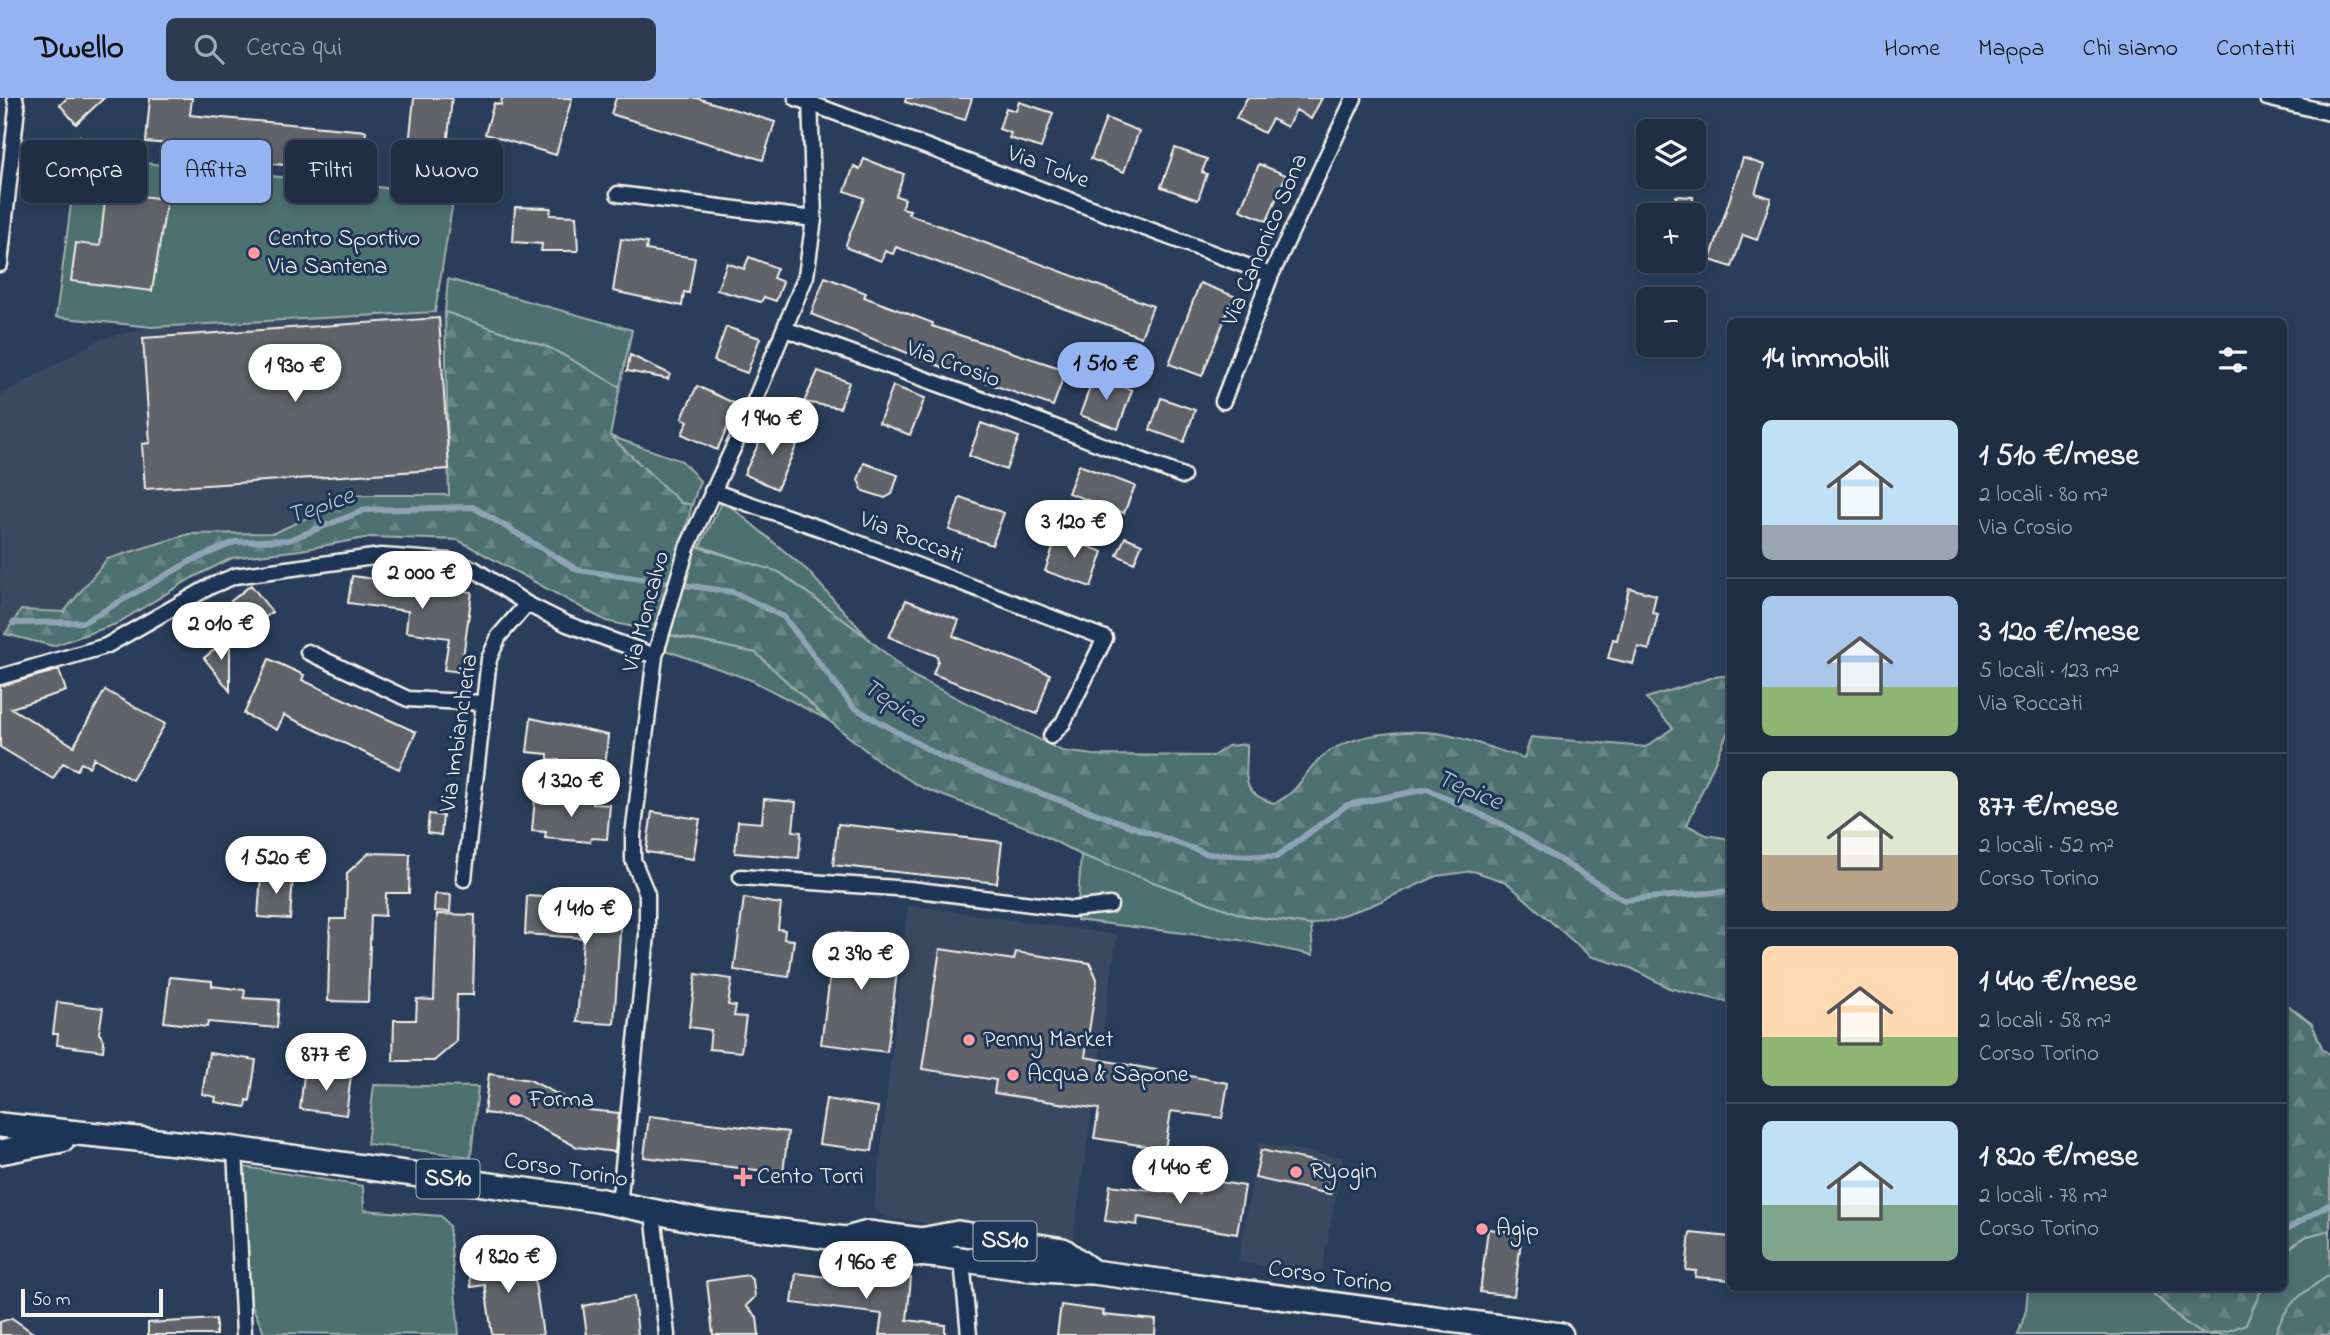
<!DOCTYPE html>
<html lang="it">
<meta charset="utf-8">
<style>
:root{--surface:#202e44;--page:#2d3a4f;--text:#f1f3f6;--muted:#a2a8b2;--line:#3d4a5d;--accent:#95b2f1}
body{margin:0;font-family:"Indie Flower",sans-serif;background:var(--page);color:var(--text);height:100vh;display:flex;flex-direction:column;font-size:26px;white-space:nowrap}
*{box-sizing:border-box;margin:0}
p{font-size:23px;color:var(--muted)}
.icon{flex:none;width:38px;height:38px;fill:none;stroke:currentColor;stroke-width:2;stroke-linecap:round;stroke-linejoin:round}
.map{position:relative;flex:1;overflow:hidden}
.drawer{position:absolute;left:1727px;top:220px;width:560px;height:973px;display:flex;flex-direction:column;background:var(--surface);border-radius:10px;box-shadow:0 4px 10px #0003,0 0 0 2px var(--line)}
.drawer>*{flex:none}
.banner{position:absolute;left:21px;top:42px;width:665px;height:63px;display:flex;gap:14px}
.controls{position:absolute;left:1636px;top:21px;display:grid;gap:14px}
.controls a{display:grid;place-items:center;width:70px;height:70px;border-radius:10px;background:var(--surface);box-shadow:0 4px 10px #0003,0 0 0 2px var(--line);font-size:35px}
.scale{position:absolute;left:21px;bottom:18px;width:142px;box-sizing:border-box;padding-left:7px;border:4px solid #f4f1e8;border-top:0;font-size:19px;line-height:24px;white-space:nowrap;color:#f4f1e8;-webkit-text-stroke:5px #1d3557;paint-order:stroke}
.price{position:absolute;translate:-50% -60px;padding:0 16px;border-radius:24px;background:#fff;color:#222;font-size:23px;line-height:46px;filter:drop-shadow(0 2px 4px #0008)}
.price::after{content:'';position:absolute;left:50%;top:42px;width:21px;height:16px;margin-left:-10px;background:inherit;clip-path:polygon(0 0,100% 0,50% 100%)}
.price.active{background:var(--accent);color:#111}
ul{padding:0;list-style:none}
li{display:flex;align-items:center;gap:21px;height:175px;padding:0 35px}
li+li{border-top:2px solid var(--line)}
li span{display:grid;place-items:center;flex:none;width:196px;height:140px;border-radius:10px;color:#555}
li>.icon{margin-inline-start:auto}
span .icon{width:84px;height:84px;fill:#fffc;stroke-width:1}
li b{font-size:30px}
h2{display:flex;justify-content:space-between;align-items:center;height:84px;padding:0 35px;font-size:30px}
.chip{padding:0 24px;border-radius:10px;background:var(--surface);box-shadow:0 4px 10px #0003,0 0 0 2px var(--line);font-size:24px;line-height:63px}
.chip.active{background:var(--accent);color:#111}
header{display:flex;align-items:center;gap:42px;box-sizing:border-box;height:98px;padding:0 35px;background:var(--accent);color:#111}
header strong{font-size:33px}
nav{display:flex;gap:38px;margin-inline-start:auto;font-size:24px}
.search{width:490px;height:63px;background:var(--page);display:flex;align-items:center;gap:18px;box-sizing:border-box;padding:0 24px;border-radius:10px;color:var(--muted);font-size:26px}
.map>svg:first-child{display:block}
.built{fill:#3a4960}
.green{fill:#4e7071;stroke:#a1b0ac;stroke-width:2}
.forest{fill:url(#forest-firs);stroke:#a1b0ac;stroke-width:2}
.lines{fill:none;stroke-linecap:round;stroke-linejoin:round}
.stream{stroke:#8ea3b4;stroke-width:6}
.building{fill:#60636a;stroke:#f4f1e8;stroke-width:2}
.street-casing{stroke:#f4f1e8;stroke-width:19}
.primary-casing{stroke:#f4f1e8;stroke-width:28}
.street{stroke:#1d3557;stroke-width:14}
.primary{stroke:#1d3557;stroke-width:23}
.poi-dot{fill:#ff9aa2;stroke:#1d3557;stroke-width:2.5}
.labels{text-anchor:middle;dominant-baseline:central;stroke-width:6;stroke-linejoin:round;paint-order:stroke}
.shield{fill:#1d3557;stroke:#b4b9bc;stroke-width:2}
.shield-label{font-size:23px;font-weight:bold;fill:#f4f1e8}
.street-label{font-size:24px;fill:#f4f1e8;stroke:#1d3557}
.poi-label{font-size:24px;fill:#f4f1e8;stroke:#1d3557;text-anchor:start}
.water-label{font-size:26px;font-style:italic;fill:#b8c4ca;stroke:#1d3557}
</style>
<header>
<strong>Dwello</strong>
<div class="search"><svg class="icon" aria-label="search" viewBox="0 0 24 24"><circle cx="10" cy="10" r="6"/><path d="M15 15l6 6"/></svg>Cerca qui</div>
<nav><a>Home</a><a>Mappa</a><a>Chi siamo</a><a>Contatti</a></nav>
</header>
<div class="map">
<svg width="2330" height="1237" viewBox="0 0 2330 1237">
<defs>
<pattern id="forest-firs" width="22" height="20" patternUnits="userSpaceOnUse" patternTransform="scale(1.75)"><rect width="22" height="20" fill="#4e7071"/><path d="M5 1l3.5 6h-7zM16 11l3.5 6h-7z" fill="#688585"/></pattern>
</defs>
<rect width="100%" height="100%" fill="#2a3e5b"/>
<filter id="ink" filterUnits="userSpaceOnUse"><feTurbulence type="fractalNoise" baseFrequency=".0143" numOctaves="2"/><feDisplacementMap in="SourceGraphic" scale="14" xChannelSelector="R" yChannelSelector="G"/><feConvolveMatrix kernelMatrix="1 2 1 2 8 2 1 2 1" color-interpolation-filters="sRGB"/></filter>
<g filter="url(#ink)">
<path class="built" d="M 445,214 L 450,397 L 358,397 L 274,435 L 189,436 L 107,461 L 64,514 L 21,512 L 5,536 L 0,532 L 0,297 L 101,241 L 152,229 Z
M 908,807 L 1117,837 L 1073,1142 L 1043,1142 L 888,1120 L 874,1113 Z
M 1259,1045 L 1343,1060 L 1321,1177 L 1238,1164 Z"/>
<path class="green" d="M 80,38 L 123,86 L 125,63 L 454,97 L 435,214 L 152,229 L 56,219 Z
M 448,181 L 632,232 L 620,289 L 550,250 L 445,214 Z
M 610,338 L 682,363 L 700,383 L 692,407 L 681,405 Z
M 723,402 L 807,472 L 869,541 L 782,476 L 700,448 Z
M 668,537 L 757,555 L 828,622 L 751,582 L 665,552 Z
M 1081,757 L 1242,817 L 1311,827 L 1313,857 L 1240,842 L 1077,822 Z
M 374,987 L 478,989 L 471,1059 L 367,1046 Z
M 244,1069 L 363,1088 L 364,1112 L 441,1118 L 449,1128 L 459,1237 L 264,1235 L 250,1203 Z
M 2330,1132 L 2330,1177 C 2302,1195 2286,1205 2275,1237 L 2207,1237 L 2246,1225 L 2262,1190 L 2284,1190 L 2284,1155 L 2304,1139 Z
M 2028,1190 L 2147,1190 L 2183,1223 L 2204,1237 L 2018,1237 L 2026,1212 Z"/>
<path class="forest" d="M 445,214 L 550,250 L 620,289 L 610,338 L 681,405 L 692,407 L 682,444 L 779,474 L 869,541 L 911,577 L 1062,653 L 1094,657 L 1213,658 L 1228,648 L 1247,646 C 1248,678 1237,694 1274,705 C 1304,692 1302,672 1327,655 C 1354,636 1402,631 1436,635 C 1465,639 1496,652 1524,660 L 1531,639 L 1646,649 L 1673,630 L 1646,600 L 1714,579 L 1731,577 L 1731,627 L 1687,727 L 1706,737 L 1731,741 L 1731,905 L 1669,890 L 1631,870 L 1590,858 L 1506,784 L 1473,773 L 1437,778 L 1370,808 L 1311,827 L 1242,817 L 1081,757 L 1029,730 L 923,690 L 884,667 L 828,622 L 756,555 L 606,523 L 458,442 L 370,439 L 301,452 L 232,460 L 192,480 L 116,526 L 53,548 L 5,536 L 21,512 L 64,514 L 107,461 L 189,436 L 274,435 L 358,397 L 449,397 Z
M 2284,904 L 2312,926 L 2323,952 L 2330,956 L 2330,1132 L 2304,1139 L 2284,1155 Z
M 2330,1177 L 2330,1237 L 2275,1237 C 2285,1205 2302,1195 2330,1177 Z
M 2147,1190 L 2262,1190 L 2246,1226 L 2228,1233 L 2204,1237 L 2183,1223 Z"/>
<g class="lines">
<path class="stream" d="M 13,525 L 84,524 L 191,463 L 235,444 L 289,442 L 365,412 L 473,409 L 578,472 L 733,494 L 784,519 L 853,609 L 943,660 L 1208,756 L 1276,759 L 1347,707 L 1427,691 L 1505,728 L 1624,802 L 1731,793
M 2284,1133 L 2330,1106
M 2211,1190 L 2212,1190"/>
</g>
<path class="building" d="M 67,0 L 104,0 L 76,26 L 60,7 Z
M 150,0 L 192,0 L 190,17 L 366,33 L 363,74 L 208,60 L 209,49 L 146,44 Z
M 414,0 L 452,0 L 445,69 L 407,66 Z
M 502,0 L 572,0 L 556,57 L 485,36 L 494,5 L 501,7 Z
M 616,0 L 697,0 L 775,24 L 763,62 L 611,16 Z
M 906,0 L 972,0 L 965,22 L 905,4 Z
M 1247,0 L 1322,0 L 1311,21 L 1296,12 L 1287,29 L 1272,21 L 1264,35 L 1236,20 Z
M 1019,4 L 1053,15 L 1041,50 L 1009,40 L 1011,35 L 999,31 L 1006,10 L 1016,13 Z
M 1106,20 L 1139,33 L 1124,74 L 1091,61 Z
M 1175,50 L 1207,61 L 1202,74 L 1207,76 L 1198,102 L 1161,89 Z
M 1743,60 L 1764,67 L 1755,95 L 1771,100 L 1757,142 L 1743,137 L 1732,169 L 1710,162 Z
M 864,61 L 904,76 L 896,98 L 905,101 L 902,110 L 910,112 L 908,116 L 1153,208 L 1141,239 L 896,149 L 893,156 L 885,153 L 881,163 L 847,150 L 846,146 L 864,100 L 845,93 L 854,68 L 860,71 Z
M 1259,66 L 1286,77 L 1267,123 L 1240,112 Z
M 106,94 L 167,101 L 152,193 L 71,183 L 76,145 L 100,148 Z
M 1676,98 L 1693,99 L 1692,113 L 1675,112 Z
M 515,109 L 551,110 L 550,117 L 576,118 L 578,153 L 541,153 L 542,146 L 513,144 Z
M 621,141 L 647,145 L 646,152 L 695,160 L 689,195 L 684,194 L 682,208 L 613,193 Z
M 749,159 L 777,170 L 773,180 L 783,184 L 776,203 L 764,199 L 761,204 L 717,192 L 727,165 L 744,171 Z
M 825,179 L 866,195 L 864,199 L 933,225 L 932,228 L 1066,272 L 1053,308 L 942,269 L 811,216 Z
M 1200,185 L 1234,198 L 1202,278 L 1169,266 Z
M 439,220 L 449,371 L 145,391 L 142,346 L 150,345 L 143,240 Z
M 726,229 L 760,240 L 747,275 L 714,263 Z
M 630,257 L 670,276 L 668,281 L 627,273 Z
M 818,273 L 849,284 L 840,310 L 804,304 Z
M 1094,278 L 1132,292 L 1118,331 L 1080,317 Z
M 697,288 L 738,307 L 717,352 L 682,336 L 688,323 L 682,320 Z
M 893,288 L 925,300 L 910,337 L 879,325 Z
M 1161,300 L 1195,312 L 1184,344 L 1150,332 Z
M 981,325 L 1019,339 L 1006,372 L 969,358 Z
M 767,328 L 799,342 L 777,391 L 744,376 Z
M 864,365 L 898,377 L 892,396 L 885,400 L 863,393 L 858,382 Z
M 1079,367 L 1135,388 L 1124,415 L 1068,395 Z
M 960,399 L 1004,415 L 992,447 L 949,432 Z
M 1059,433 L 1086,442 L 1084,447 L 1103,454 L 1091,489 L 1045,473 Z
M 1125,439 L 1142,446 L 1134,465 L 1117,457 Z
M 352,478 L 472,494 L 461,574 L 444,572 L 449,540 L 406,534 L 408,513 L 348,505 Z
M 251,487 L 272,514 L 242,538 L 221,511 Z
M 1629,490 L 1656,497 L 1652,515 L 1658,516 L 1649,552 L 1638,549 L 1633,566 L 1608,560 L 1613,541 L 1617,542 Z
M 906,502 L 959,522 L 953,538 L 1050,576 L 1037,616 L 933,576 L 938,563 L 937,558 L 889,539 Z
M 230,539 L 230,593 L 204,560 Z
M 269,561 L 304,577 L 302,582 L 416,634 L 399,671 L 284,617 L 277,632 L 244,616 Z
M 59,572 L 66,593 L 11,610 L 74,648 L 105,592 L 165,626 L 132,682 L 94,660 L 89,669 L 81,665 L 77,672 L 63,665 L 53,681 L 0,649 L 0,588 Z
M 531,620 L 608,637 L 605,671 L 578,668 L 578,664 L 548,661 L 548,656 L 527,654 Z
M 551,697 L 593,701 L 593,706 L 610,707 L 607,741 L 591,740 L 590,744 L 545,740 L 546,734 L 532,733 L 535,700 L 550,701 Z
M 764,701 L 796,704 L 793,733 L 801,734 L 799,760 L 735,755 L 738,723 L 762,725 Z
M 652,714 L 700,721 L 693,761 L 646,754 Z
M 429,716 L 443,718 L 441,737 L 427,735 Z
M 838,726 L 1002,744 L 997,785 L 833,767 Z
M 369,755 L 410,756 L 409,795 L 386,795 L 385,818 L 371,817 L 368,904 L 328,903 L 330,821 L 346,821 L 347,775 Z
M 261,776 L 293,778 L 290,821 L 258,819 Z
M 435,796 L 451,797 L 450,814 L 434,813 Z
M 527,798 L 622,804 L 614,926 L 577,924 L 583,840 L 525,836 Z
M 744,800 L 781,806 L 778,831 L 785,832 L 784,841 L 794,842 L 789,879 L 734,872 Z
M 437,816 L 475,817 L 473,897 L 457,897 L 456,944 L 434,963 L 393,963 L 394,922 L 416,922 L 417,901 L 434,902 Z
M 836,834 L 901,842 L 887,954 L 821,946 Z
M 940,851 L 1014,862 L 1016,854 L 1090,865 L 1097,881 L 1085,959 L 1228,985 L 1222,1020 L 1171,1013 L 1165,1051 L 1094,1040 L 1099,1011 L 994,995 L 996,982 L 922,971 Z
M 696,876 L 732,881 L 728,907 L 736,908 L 734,918 L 746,919 L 741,954 L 709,951 L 711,932 L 689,929 Z
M 170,879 L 212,883 L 212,888 L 245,892 L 244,900 L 279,902 L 277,930 L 208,924 L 207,929 L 164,924 Z
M 57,904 L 103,910 L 99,935 L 104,943 L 103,953 L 57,947 L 58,936 L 53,936 Z
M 209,955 L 256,962 L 250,1003 L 247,1002 L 246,1009 L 215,1004 L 216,999 L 202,996 Z
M 323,973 L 351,977 L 346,1017 L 300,1011 L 304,977 L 323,980 Z
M 489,976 L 530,982 L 588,1012 L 619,1015 L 615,1054 L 577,1049 L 519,1019 L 484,1015 Z
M 826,1001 L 878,1009 L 872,1053 L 819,1046 Z
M 649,1018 L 788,1034 L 783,1075 L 644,1059 Z
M 1261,1052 L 1336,1068 L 1330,1096 L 1255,1080 Z
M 1201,1081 L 1245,1088 L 1237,1136 L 1138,1119 L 1137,1127 L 1105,1123 L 1110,1087 L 1182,1096 L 1182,1092 L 1199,1095 Z
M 1488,1131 L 1522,1135 L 1514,1198 L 1480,1194 Z
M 1690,1135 L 1731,1139 L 1731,1182 L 1695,1179 L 1696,1173 L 1686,1172 Z
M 510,1156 L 511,1163 L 520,1162 L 521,1167 L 532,1165 L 543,1237 L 492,1237 L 485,1187 L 471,1189 L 468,1161 Z
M 796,1175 L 882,1186 L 883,1177 L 911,1180 L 907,1222 L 945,1227 L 945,1237 L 879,1237 L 882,1216 L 792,1205 Z
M 748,1177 L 753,1183 L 755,1199 L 746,1208 L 757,1219 L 759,1237 L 713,1237 L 707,1183 Z
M 634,1198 L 638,1237 L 587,1237 L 583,1208 Z
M 1061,1207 L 1104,1213 L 1103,1217 L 1156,1222 L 1155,1237 L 1057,1237 Z
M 12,1220 L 36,1237 L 0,1237 L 0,1224 Z
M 216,1221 L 216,1237 L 148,1237 L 148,1225 Z"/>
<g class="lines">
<defs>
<path id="street" d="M 796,0 L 1271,177
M 2267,0 L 2330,15
M 618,96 L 814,121
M 0,166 L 17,10 L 15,0
M 785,231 L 997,307 L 1183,378
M 1223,303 L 1271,177 L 1354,0
M 712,393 L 822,431 L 1105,540 L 1063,625 L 1051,638
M 308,554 L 408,601 L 483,605
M 0,579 L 106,548 L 211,488 L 235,478 L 381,458 L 449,463 L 474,471 L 527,506 L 567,526 L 655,558
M 741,779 L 910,791 L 1072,811 L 1110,807
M 464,781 L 489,561 L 499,538 L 527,506
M 235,1051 L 244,1237
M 619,1107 L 647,837 L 647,796 L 633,762 L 633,737 L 655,558 L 687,450 L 753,307 L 806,178 L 814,121 L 810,0
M 653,1115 L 667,1237
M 962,1162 L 969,1237"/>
<path id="primary" d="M 0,1027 L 235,1051 L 597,1102 L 706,1124 L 846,1141 C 878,1157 913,1154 947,1159 C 996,1167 1044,1174 1093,1174 L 1561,1237
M 0,1054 L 62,1042
M 846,1141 L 868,1135 L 921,1142 L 958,1135 L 1063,1152 L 1093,1174"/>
</defs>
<use href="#street" class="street-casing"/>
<use href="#primary" class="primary-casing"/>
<use href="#street" class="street"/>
<use href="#primary" class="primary"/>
</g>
</g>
<g class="poi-dot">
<circle cx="254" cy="155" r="7"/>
<circle cx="969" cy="942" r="7"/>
<circle cx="1013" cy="977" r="7"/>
<circle cx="515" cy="1002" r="7"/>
<circle cx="1296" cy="1074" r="7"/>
<path d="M739.5 1068.5h7v7h7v7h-7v7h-7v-7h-7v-7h7z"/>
<circle cx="1482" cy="1131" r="7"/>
</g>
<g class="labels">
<g class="shield">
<rect x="416.5" y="1061.5" width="63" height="39" rx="5"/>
<rect x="973.5" y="1123.5" width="63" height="39" rx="5"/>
</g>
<g class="shield-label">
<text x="448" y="1081">SS10</text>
<text x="1005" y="1143">SS10</text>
</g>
<g class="street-label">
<text transform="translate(1048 70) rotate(20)">Via Tolve</text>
<text transform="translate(1266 142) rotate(-67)">Via Canonico Sona</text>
<text transform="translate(953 267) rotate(20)">Via Crosio</text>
<text transform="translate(911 441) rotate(21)">Via Roccati</text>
<text transform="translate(647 514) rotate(-75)">Via Moncalvo</text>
<text transform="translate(460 635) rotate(-82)">Via Imbiancheria</text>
<text transform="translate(566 1073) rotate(9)">Corso Torino</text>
<text transform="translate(1330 1180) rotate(8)">Corso Torino</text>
</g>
<g class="poi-label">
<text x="268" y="141">Centro Sportivo<tspan x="268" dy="28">Via Santena</tspan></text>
<text x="983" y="942">Penny Market</text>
<text x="1027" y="977">Acqua &amp; Sapone</text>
<text x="529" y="1002">Forma</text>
<text x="1310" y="1074">Ryogin</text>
<text x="757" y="1079">Cento Torri</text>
<text x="1496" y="1131">Agip</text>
</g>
<g class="water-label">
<text transform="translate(321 409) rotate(-19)">Tepice</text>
<text transform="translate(893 606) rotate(33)">Tepice</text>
<text transform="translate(1469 693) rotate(23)">Tepice</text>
</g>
</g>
</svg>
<div class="controls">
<a><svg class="icon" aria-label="layers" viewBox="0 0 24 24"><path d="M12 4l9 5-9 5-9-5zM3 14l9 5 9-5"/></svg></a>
<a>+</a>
<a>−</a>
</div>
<div class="scale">50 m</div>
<b class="price active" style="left:1106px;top:304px">1 510 €</b>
<b class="price" style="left:295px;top:306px">1 930 €</b>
<b class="price" style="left:772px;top:359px">1 940 €</b>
<b class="price" style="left:1074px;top:462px">3 120 €</b>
<b class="price" style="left:422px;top:513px">2 000 €</b>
<b class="price" style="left:221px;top:564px">2 010 €</b>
<b class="price" style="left:571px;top:721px">1 320 €</b>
<b class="price" style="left:276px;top:798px">1 520 €</b>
<b class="price" style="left:585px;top:849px">1 410 €</b>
<b class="price" style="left:861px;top:894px">2 390 €</b>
<b class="price" style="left:326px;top:995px">877 €</b>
<b class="price" style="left:1180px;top:1108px">1 440 €</b>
<b class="price" style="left:508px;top:1197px">1 820 €</b>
<b class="price" style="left:866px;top:1203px">1 960 €</b>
<div class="banner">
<a class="chip">Compra</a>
<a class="chip active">Affitta</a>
<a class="chip">Filtri</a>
<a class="chip">Nuovo</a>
</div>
<section class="drawer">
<h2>14 immobili<svg class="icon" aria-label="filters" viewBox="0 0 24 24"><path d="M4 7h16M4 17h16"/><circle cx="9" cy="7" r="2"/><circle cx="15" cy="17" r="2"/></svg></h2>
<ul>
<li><span style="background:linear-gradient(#bfe0f5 75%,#9aa5b1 0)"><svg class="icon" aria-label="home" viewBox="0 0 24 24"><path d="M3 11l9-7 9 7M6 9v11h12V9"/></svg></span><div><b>1 510 €/mese</b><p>2 locali · 80 m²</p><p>Via Crosio</p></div></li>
<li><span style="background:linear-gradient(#a9c7e8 65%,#8fb573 0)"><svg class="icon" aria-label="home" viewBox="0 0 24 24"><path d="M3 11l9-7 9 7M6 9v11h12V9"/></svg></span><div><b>3 120 €/mese</b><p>5 locali · 123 m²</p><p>Via Roccati</p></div></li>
<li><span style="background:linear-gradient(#dfe7d0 60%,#b9a48a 0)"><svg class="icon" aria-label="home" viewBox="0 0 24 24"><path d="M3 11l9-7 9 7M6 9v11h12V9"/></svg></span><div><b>877 €/mese</b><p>2 locali · 52 m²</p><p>Corso Torino</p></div></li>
<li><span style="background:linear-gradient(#ffd9b3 65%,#8fb573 0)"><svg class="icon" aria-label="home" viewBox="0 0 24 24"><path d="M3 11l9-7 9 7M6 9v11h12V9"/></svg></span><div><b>1 440 €/mese</b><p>2 locali · 58 m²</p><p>Corso Torino</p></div></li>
<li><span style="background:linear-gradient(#bfe0f5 60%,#7fa58c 0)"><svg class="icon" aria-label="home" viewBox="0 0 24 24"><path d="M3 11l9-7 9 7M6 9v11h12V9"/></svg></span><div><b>1 820 €/mese</b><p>2 locali · 78 m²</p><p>Corso Torino</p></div></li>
</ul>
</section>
</div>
